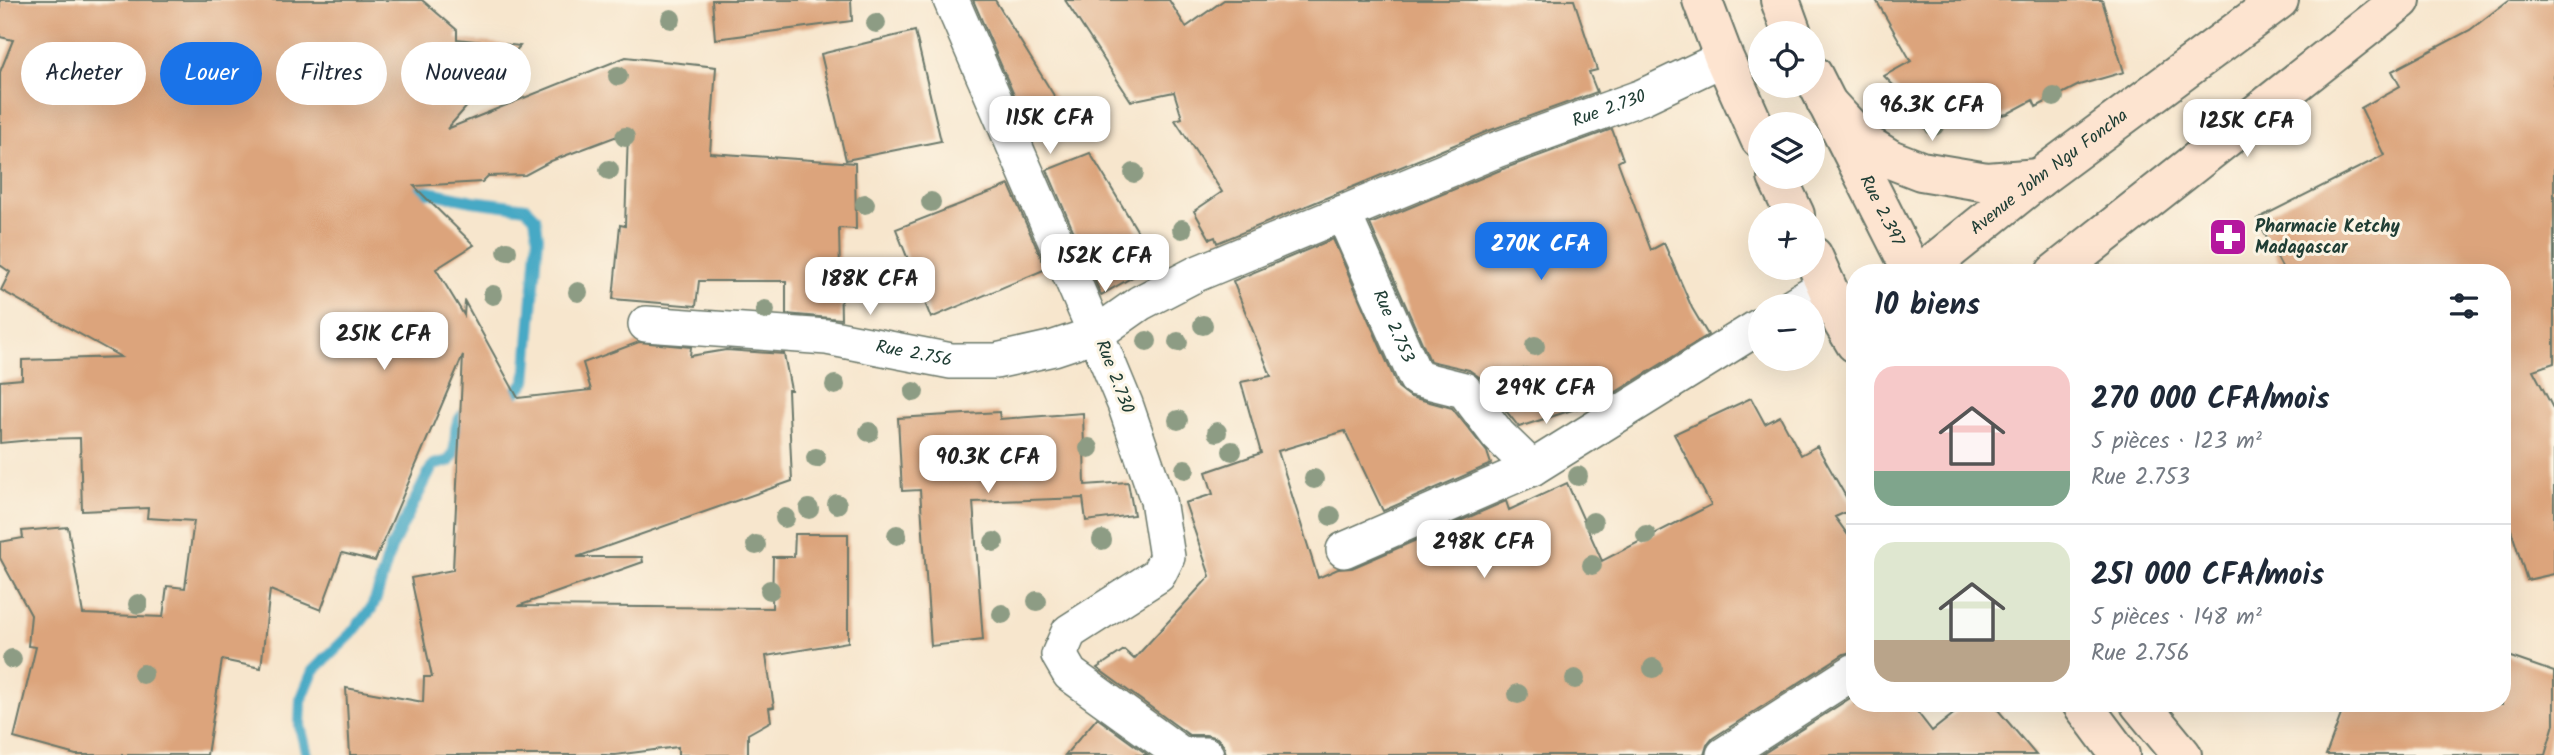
<!DOCTYPE html>
<html lang="fr">
<meta charset="utf-8">
<style>
:root{--surface:#fff;--page:#f6f6f7;--text:#1f2937;--muted:#747a83;--line:#e0e1e3;--accent:#1a73e8}
body{margin:0;font-family:Kalam,sans-serif;background:var(--page);color:var(--text);height:100vh;display:flex;flex-direction:column;font-size:26px;white-space:nowrap}
*{box-sizing:border-box;margin:0}
p{font-size:23px;color:var(--muted)}
.icon{flex:none;width:38px;height:38px;fill:none;stroke:currentColor;stroke-width:2;stroke-linecap:round;stroke-linejoin:round}
.map{position:relative;flex:1;overflow:hidden}
.drawer{position:absolute;left:1846px;top:264px;width:665px;height:448px;display:flex;flex-direction:column;background:var(--surface);border-radius:28px;box-shadow:0 7px 28px #0002}
.drawer>*{flex:none}
.top-card{position:absolute;left:21px;top:42px;width:665px;height:63px;display:flex;gap:14px}
.tools{position:absolute;left:1748px;top:21px;display:grid;gap:14px}
.tools a{display:grid;place-items:center;width:77px;height:77px;border-radius:50%;background:var(--surface);box-shadow:0 7px 28px #0002;font-size:35px}
.price{position:absolute;translate:-50% -60px;padding:0 16px;border-radius:14px;background:#fff;color:#222;font-size:23px;line-height:46px;filter:drop-shadow(0 2px 4px #0008)}
.price::after{content:'';position:absolute;left:50%;top:42px;width:21px;height:16px;margin-left:-10px;background:inherit;clip-path:polygon(0 0,100% 0,50% 100%)}
.price.on{background:var(--accent);color:#fff}
ul{padding:0;list-style:none}
li{display:flex;align-items:center;gap:21px;height:175px;padding:0 28px}
li+li{border-top:2px solid var(--line)}
li span{display:grid;place-items:center;flex:none;width:196px;height:140px;border-radius:21px;color:#555}
li>.icon{margin-inline-start:auto}
span .icon{width:84px;height:84px;fill:#fffc;stroke-width:1}
li b{font-size:30px}
h2{display:flex;justify-content:space-between;align-items:center;height:84px;padding:0 28px;font-size:30px}
.tag{padding:0 24px;border-radius:32px;background:var(--surface);box-shadow:0 7px 28px #0002;font-size:24px;line-height:63px}
.tag.on{background:var(--accent);color:#fff}
.map>svg:first-child{display:block}
.lines{fill:none;stroke-linecap:round;stroke-linejoin:round}
.stream{stroke:#46a9c5;stroke-width:12}
.building{fill:#dca47b}
.street-casing{stroke:#6b786a;stroke-width:38}
.secondary-casing{stroke:#6b786a;stroke-width:42}
.street{stroke:#fff;stroke-width:35}
.secondary{stroke:#fde4d0;stroke-width:38}
.tree{fill:#8d9c84}
.labels{text-anchor:middle;dominant-baseline:central;stroke-width:6;stroke-linejoin:round;paint-order:stroke}
.street-label{font-size:18px;fill:#1f3d34;stroke:#fcf5e5}
.poi-label{font-size:18px;font-weight:bold;fill:#1f3d34;stroke:#fcf5e5;text-anchor:start}
</style>
<div class="map">
<svg width="2554" height="755" viewBox="0 0 2554 755">
<rect width="100%" height="100%" fill="#fcf5e5"/>
<filter id="ink" filterUnits="userSpaceOnUse"><feTurbulence type="fractalNoise" baseFrequency=".0143" numOctaves="2"/><feDisplacementMap in="SourceGraphic" scale="14" xChannelSelector="R" yChannelSelector="G"/><feConvolveMatrix kernelMatrix="1 2 1 2 8 2 1 2 1" color-interpolation-filters="sRGB"/></filter>
<filter id="wash" filterUnits="userSpaceOnUse"><feTurbulence type="fractalNoise" baseFrequency=".00686" numOctaves="4" result="noise"/><feDisplacementMap in="SourceGraphic" scale="28" xChannelSelector="R" yChannelSelector="G"/><feGaussianBlur stdDeviation="1.57" result="paint"/><feColorMatrix in="noise" values="0 0 0 0 0 0 0 0 0 0 0 0 0 0 0 0 0 1.4 0 .05"/><feComposite in="paint" operator="in"/></filter>
<g filter="url(#wash)">
<rect width="100%" height="100%" fill="#f7e6cd"/>
<g class="lines">
<path class="stream" d="M 402,183 L 419,190 L 473,201 L 526,208 L 535,217 L 538,237 L 526,381 L 514,394 L 501,397
M 307,755 L 300,726 L 301,700 L 313,671 L 351,634 L 371,609 L 376,598 L 391,548 L 433,465 L 449,461 C 465,439 443,426 474,406"/>
</g>
<g id="blocks">
<path class="building" d="M 0,0 L 422,0 L 457,30 L 457,39 L 520,46 L 447,129 L 626,57 L 716,67 L 710,153 L 855,163 L 856,229 L 839,228 L 841,319 L 786,314 L 786,281 L 699,281 L 696,306 L 613,299 L 620,225 L 625,226 L 628,132 L 551,161 L 525,175 L 488,176 L 482,182 L 414,186 L 474,245 L 436,269 L 464,315 L 465,302 L 518,398 L 591,390 L 583,363 L 639,342 L 691,347 L 690,356 L 726,350 L 784,354 L 791,390 L 788,390 L 792,481 L 577,557 L 642,557 L 643,562 L 518,606 L 772,608 L 773,557 L 794,557 L 795,534 L 848,534 L 848,642 L 766,656 L 774,707 L 769,708 L 771,721 L 748,734 L 748,755 L 678,755 L 678,747 L 615,755 L 350,755 L 346,688 L 423,702 L 424,677 L 432,677 L 411,578 L 453,570 L 463,355 L 375,561 L 342,553 L 321,610 L 270,590 L 261,668 L 222,660 L 207,755 L 76,755 L 14,738 L 36,647 L 28,646 L 31,615 L 0,558 L 0,542 L 23,538 L 22,531 L 68,527 L 83,614 L 163,617 L 167,586 L 185,588 L 194,521 L 147,518 L 148,508 L 82,511 L 80,438 L 42,439 L 0,443 L 0,381 L 22,379 L 22,360 L 121,357 L 1,290 L 10,272 L 0,265 L 0,72 L 13,40 L 0,37 Z
M 712,0 L 851,0 L 852,21 L 715,39 Z
M 973,0 L 995,0 L 1066,115 L 1026,123 Z
M 1065,0 L 1169,0 L 1186,27 L 1224,0 L 1574,0 L 1597,70 L 1589,72 L 1597,92 L 1488,131 L 1217,243 L 1215,237 L 1210,239 L 1194,211 L 1222,192 L 1175,120 L 1182,118 L 1174,92 L 1131,101 Z
M 1876,0 L 2102,0 L 2124,72 L 2079,85 L 2036,107 L 2033,100 L 2007,114 L 1958,123 L 1906,98 L 1884,76 L 1911,61 Z
M 2509,0 L 2554,0 L 2554,363 L 2533,370 L 2554,410 L 2554,574 L 2527,580 L 2506,514 L 2502,510 L 2502,273 L 2285,273 L 2257,219 L 2384,155 L 2361,108 L 2400,86 L 2392,71 L 2470,30 Z
M 915,31 L 941,141 L 846,160 L 821,54 Z
M 1612,129 L 1623,159 L 1618,162 L 1651,250 L 1664,243 L 1692,308 L 1708,335 L 1603,400 L 1519,427 L 1479,377 L 1469,370 L 1430,361 L 1370,224 L 1503,169 Z
M 1090,153 L 1157,263 L 1101,295 L 1047,170 Z
M 1009,185 L 1046,269 L 931,318 L 896,229 Z
M 1333,239 L 1398,387 L 1411,397 L 1452,408 L 1487,452 L 1491,464 L 1383,511 L 1345,431 L 1278,451 L 1318,578 L 1338,569 L 1352,568 L 1506,501 L 1509,510 L 1567,483 L 1602,561 L 1711,505 L 1674,434 L 1751,398 L 1765,424 L 1780,416 L 1801,455 L 1817,446 L 1853,509 L 1835,517 L 1855,545 L 1855,651 L 1844,654 L 1713,738 L 1707,745 L 1704,755 L 1226,755 L 1224,746 L 1217,738 L 1206,735 L 1189,735 L 1097,668 L 1124,650 L 1134,659 L 1210,576 L 1185,503 L 1213,494 L 1206,472 L 1261,453 L 1241,382 L 1271,376 L 1233,281 Z
M 999,412 L 1000,419 L 1083,413 L 1085,485 L 1128,482 L 1134,515 L 1086,521 L 1083,498 L 973,502 L 983,640 L 931,646 L 920,490 L 902,491 L 898,418 Z
M 2502,654 L 2554,672 L 2554,724 L 2545,755 L 2326,755 L 2345,704 L 2502,704 Z
M 1855,695 L 1855,704 L 1911,704 L 1932,731 L 1966,704 L 1993,704 L 2036,755 L 1761,755 Z
M 1097,718 L 1148,755 L 1065,755 Z"/>
</g>
</g>
<g filter="url(#ink)">
<use href="#blocks" fill-opacity="0" stroke="#6b786a" stroke-width="2"/>
<g class="lines">
<defs>
<g id="street">
<path id="s1" d="M 1343,213 L 1416,378 L 1464,390 L 1498,435 L 1532,468"/>
<path d="M 1792,306 L 1826,285"/>
<path id="s2" d="M 646,324 L 827,337 L 951,361 L 996,361 L 1054,348 L 1096,334 L 951,0"/>
<path d="M 1344,550 L 1532,468 L 1760,326"/>
<path id="s3" d="M 1206,755 L 1182,755 L 1070,674 L 1059,655 L 1069,632 L 1158,575 L 1167,557 L 1158,500 L 1125,404 L 1096,334 L 1140,303 L 1196,274 L 1496,150 L 1642,97 L 1724,58"/>
<path d="M 1724,755 L 1855,671"/>
</g>
<g id="secondary">
<path d="M 1702,0 L 1724,58 L 1760,139"/>
<path d="M 1780,0 L 1792,33"/>
<path id="s4" d="M 1813,75 L 1913,273"/>
<path d="M 1826,102 L 1864,143 L 1890,159 L 1921,171 L 1987,182 L 2039,178"/>
<path d="M 1777,177 L 1795,215"/>
<path d="M 1813,256 L 1843,323 L 1855,343"/>
<path id="s5" d="M 1921,273 L 2039,178 L 2279,0"/>
<path d="M 2055,273 L 2401,0"/>
<path d="M 2082,704 L 2120,755"/>
<path d="M 2140,704 L 2182,755"/>
</g>
</defs>
<use href="#street" class="street-casing"/>
<use href="#secondary" class="secondary-casing"/>
<use href="#street" class="street"/>
<use href="#secondary" class="secondary"/>
</g>
<g class="tree">
<circle cx="671" cy="19" r="10"/>
<circle cx="876" cy="23" r="10"/>
<circle cx="618" cy="76" r="10"/>
<circle cx="2054" cy="97" r="10"/>
<circle cx="1934" cy="126" r="10"/>
<circle cx="625" cy="137" r="10"/>
<circle cx="609" cy="170" r="10"/>
<circle cx="1134" cy="173" r="10"/>
<circle cx="931" cy="202" r="10"/>
<circle cx="865" cy="204" r="10"/>
<circle cx="1182" cy="229" r="10"/>
<circle cx="1154" cy="247" r="10"/>
<circle cx="507" cy="251" r="10"/>
<circle cx="887" cy="284" r="10"/>
<circle cx="578" cy="292" r="10"/>
<circle cx="493" cy="295" r="10"/>
<circle cx="765" cy="310" r="10"/>
<circle cx="1203" cy="325" r="10"/>
<circle cx="1147" cy="341" r="10"/>
<circle cx="1178" cy="342" r="10"/>
<circle cx="1535" cy="346" r="10"/>
<circle cx="1526" cy="377" r="10"/>
<circle cx="835" cy="385" r="10"/>
<circle cx="914" cy="392" r="10"/>
<circle cx="1178" cy="420" r="10"/>
<circle cx="869" cy="432" r="10"/>
<circle cx="1217" cy="432" r="10"/>
<circle cx="1089" cy="448" r="10"/>
<circle cx="1232" cy="451" r="10"/>
<circle cx="816" cy="458" r="10"/>
<circle cx="1185" cy="469" r="10"/>
<circle cx="1578" cy="476" r="10"/>
<circle cx="1314" cy="479" r="10"/>
<circle cx="837" cy="504" r="10"/>
<circle cx="809" cy="509" r="10"/>
<circle cx="1331" cy="516" r="10"/>
<circle cx="785" cy="518" r="10"/>
<circle cx="1593" cy="522" r="10"/>
<circle cx="897" cy="535" r="10"/>
<circle cx="1646" cy="535" r="10"/>
<circle cx="1102" cy="540" r="10"/>
<circle cx="994" cy="542" r="10"/>
<circle cx="756" cy="545" r="10"/>
<circle cx="1592" cy="565" r="10"/>
<circle cx="770" cy="590" r="10"/>
<circle cx="1037" cy="601" r="10"/>
<circle cx="138" cy="604" r="10"/>
<circle cx="1002" cy="614" r="10"/>
<circle cx="12" cy="659" r="10"/>
<circle cx="1653" cy="668" r="10"/>
<circle cx="143" cy="674" r="10"/>
<circle cx="1575" cy="679" r="10"/>
<circle cx="1518" cy="694" r="10"/>
</g>
</g>
<defs>
<symbol id="pharmacy-square" viewBox="-11 -11 22 22"><rect x="-9" y="-9" width="18" height="18" rx="4" fill="#b5179e" stroke="#fcf5e5"/><path d="M-2-6h4v4h4v4h-4v4h-4v-4h-4v-4h4Z" fill="#fff"/></symbol>
</defs>
<g fill-rule="evenodd">
<use href="#pharmacy-square" x="2206" y="215" width="44" height="44"/>
</g>
<g class="labels">
<g class="street-label">
<text stroke="none"><textPath href="#s3" startOffset="1132">Rue 2.730</textPath></text>
<text stroke="none"><textPath href="#s5" startOffset="163">Avenue John Ngu Foncha</textPath></text>
<text stroke="none"><textPath href="#s4" startOffset="152">Rue 2.397</textPath></text>
<text stroke="none"><textPath href="#s1" startOffset="124">Rue 2.753</textPath></text>
<text stroke="none"><textPath href="#s2" startOffset="270">Rue 2.756</textPath></text>
<text transform="translate(1114 377) rotate(69)">Rue 2.730</text>
</g>
<g class="poi-label">
<text x="2255" y="227">Pharmacie Ketchy<tspan x="2255" dy="21">Madagascar</tspan></text>
</g>
</g>
</svg>
<div class="tools">
<a><svg class="icon" aria-label="locate" viewBox="0 0 24 24"><circle cx="12" cy="12" r="6"/><path d="M12 2v4M12 18v4M2 12h4M18 12h4"/></svg></a>
<a><svg class="icon" aria-label="layers" viewBox="0 0 24 24"><path d="M12 4l9 5-9 5-9-5zM3 14l9 5 9-5"/></svg></a>
<a>+</a>
<a>−</a>
</div>
<b class="price" style="left:1932px;top:143px">96.3K CFA</b>
<b class="price" style="left:1050px;top:156px">115K CFA</b>
<b class="price" style="left:2247px;top:159px">125K CFA</b>
<b class="price on" style="left:1541px;top:282px">270K CFA</b>
<b class="price" style="left:1105px;top:294px">152K CFA</b>
<b class="price" style="left:870px;top:317px">188K CFA</b>
<b class="price" style="left:384px;top:372px">251K CFA</b>
<b class="price" style="left:1546px;top:426px">299K CFA</b>
<b class="price" style="left:988px;top:495px">90.3K CFA</b>
<b class="price" style="left:1484px;top:580px">298K CFA</b>
<div class="top-card">
<a class="tag">Acheter</a>
<a class="tag on">Louer</a>
<a class="tag">Filtres</a>
<a class="tag">Nouveau</a>
</div>
<section class="drawer">
<h2>10 biens<svg class="icon" aria-label="filters" viewBox="0 0 24 24"><path d="M4 7h16M4 17h16"/><circle cx="9" cy="7" r="2"/><circle cx="15" cy="17" r="2"/></svg></h2>
<ul>
<li><span style="background:linear-gradient(#f6c9c9 75%,#7fa58c 0)"><svg class="icon" aria-label="home" viewBox="0 0 24 24"><path d="M3 11l9-7 9 7M6 9v11h12V9"/></svg></span><div><b>270 000 CFA/mois</b><p>5 pièces · 123 m²</p><p>Rue 2.753</p></div></li>
<li><span style="background:linear-gradient(#dfe7d0 70%,#b9a48a 0)"><svg class="icon" aria-label="home" viewBox="0 0 24 24"><path d="M3 11l9-7 9 7M6 9v11h12V9"/></svg></span><div><b>251 000 CFA/mois</b><p>5 pièces · 148 m²</p><p>Rue 2.756</p></div></li>
</ul>
</section>
</div>
